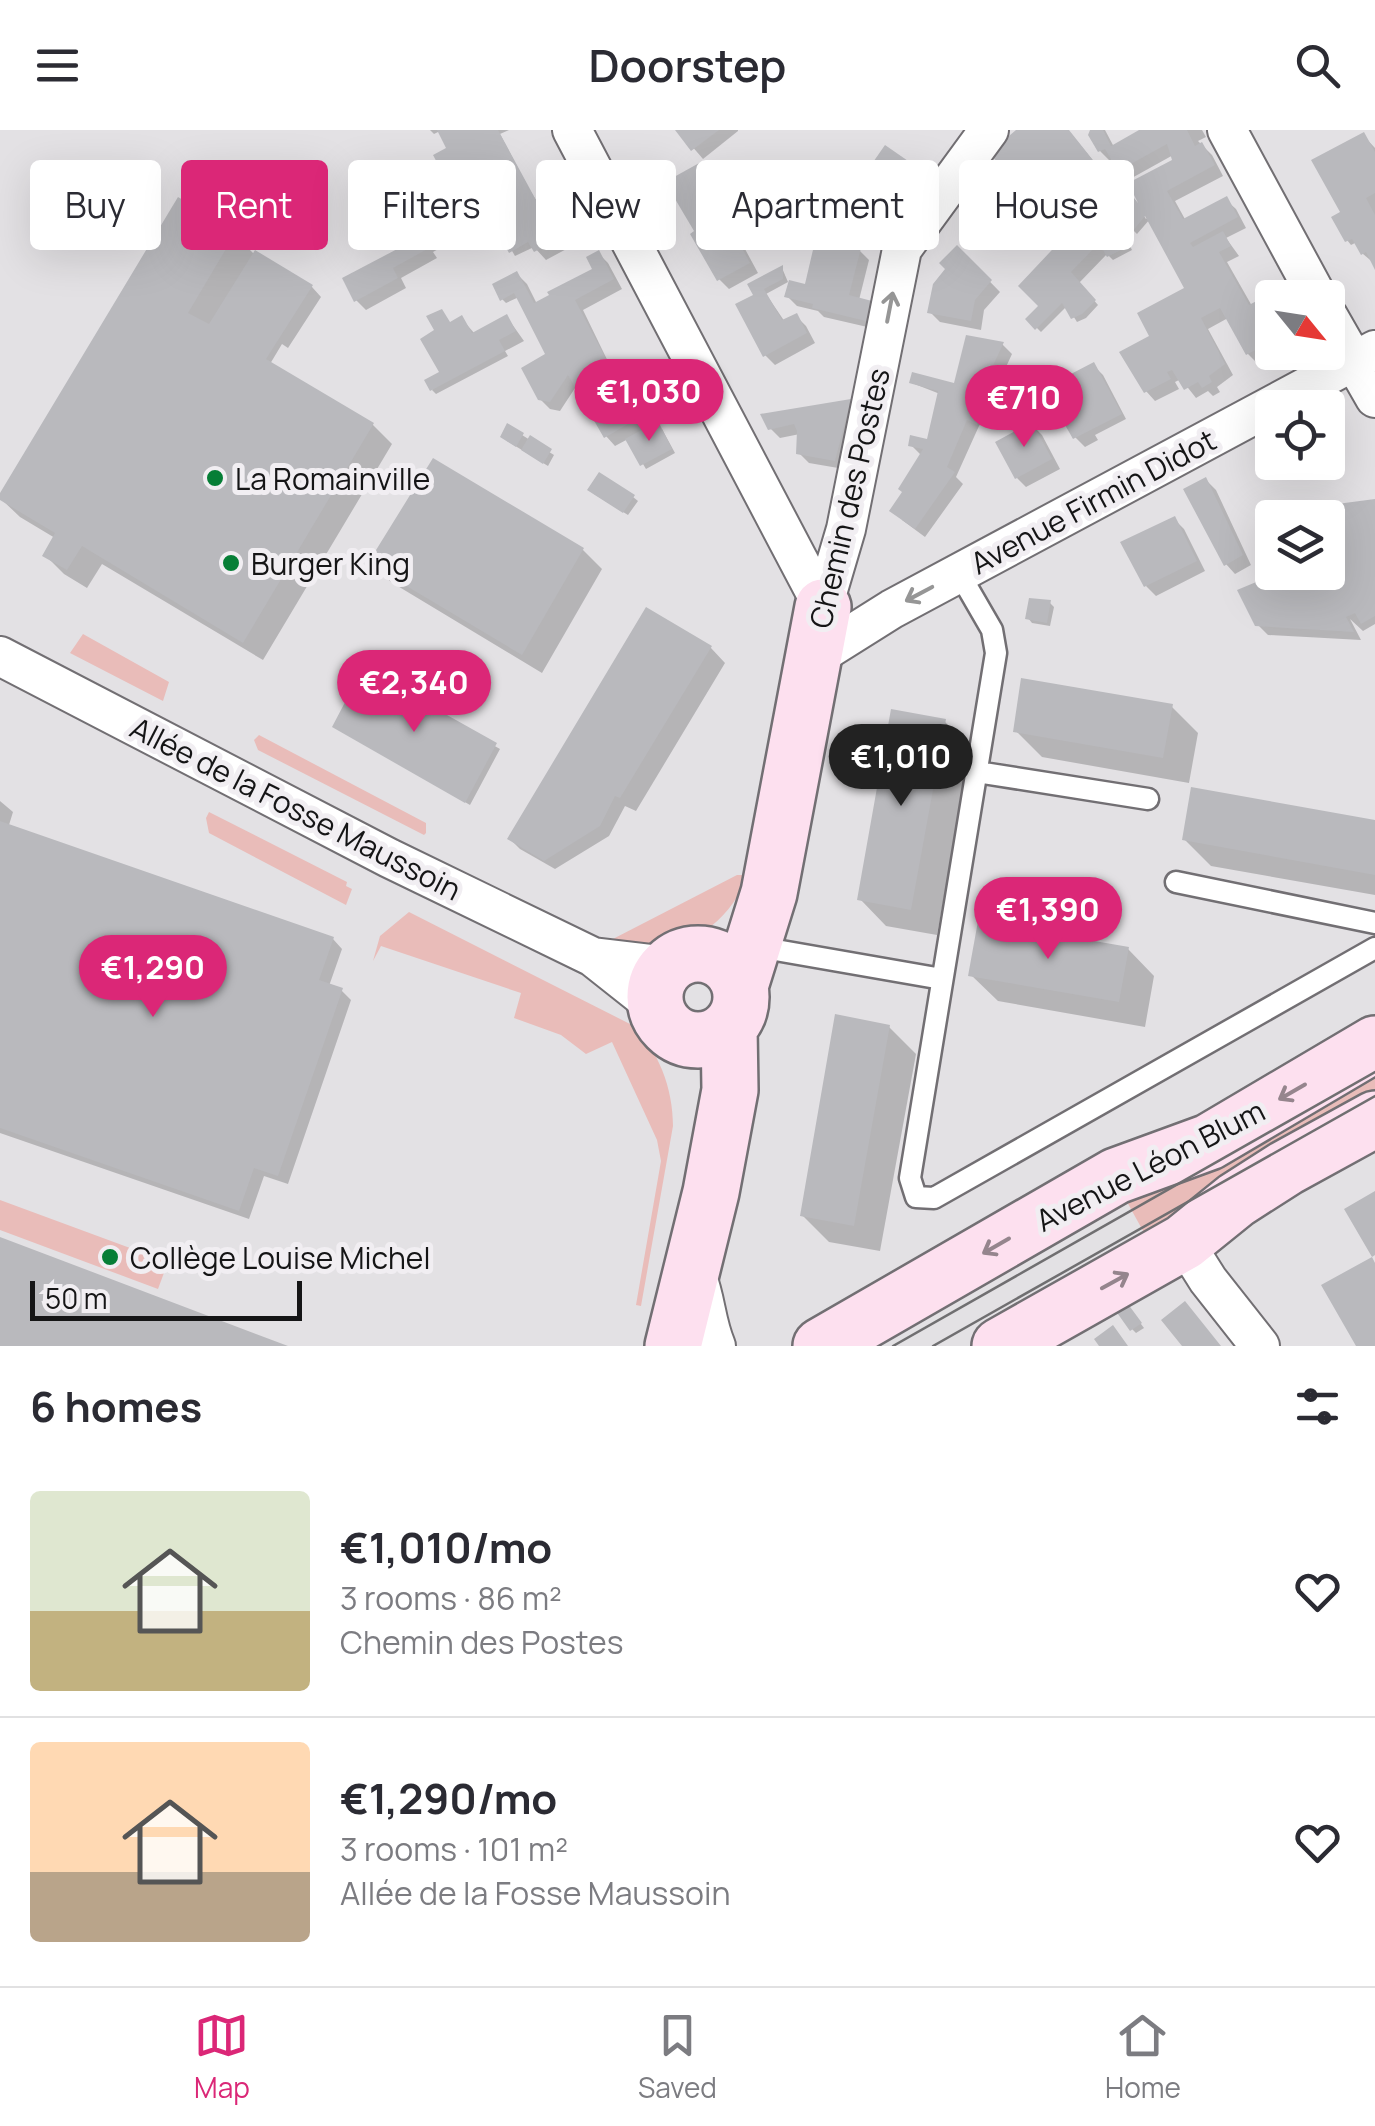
<!DOCTYPE html>
<meta charset="utf-8">
<style>
:root{--surface:#fff;--page:#f7f7f7;--text:#2b2b33;--muted:#7c7c81;--line:#e1e1e2;--accent:#db2777}
body{margin:0;font-family:Manrope,sans-serif;background:var(--page);color:var(--text);height:100vh;display:flex;flex-direction:column;font-size:38px;white-space:nowrap}
*{box-sizing:border-box;margin:0}
p{font-size:32px;color:var(--muted)}
.icon{flex:none;width:55px;height:55px;fill:none;stroke:currentColor;stroke-width:2;stroke-linecap:round;stroke-linejoin:round}
.map{position:relative;height:1216px;overflow:hidden}
.sheet{display:flex;flex-direction:column;background:var(--surface);flex:1}
.sheet>*{flex:none}
.banner{position:absolute;left:30px;top:30px;width:1315px;height:90px;display:flex;gap:20px}
.needle{width:65px;rotate:120deg}
.fabs{position:absolute;left:1255px;top:150px;display:grid;gap:20px}
.fabs a{display:grid;place-items:center;width:90px;height:90px;border-radius:10px;background:var(--surface);box-shadow:0 10px 40px #0002;font-size:50px}
.scale{position:absolute;left:30px;bottom:25px;width:272px;box-sizing:border-box;padding-left:10px;border:5px solid #151516;border-top:0;font-size:28px;line-height:35px;white-space:nowrap;color:#151516;-webkit-text-stroke:8px #f1eef2;paint-order:stroke}
.price{position:absolute;translate:-50% -85px;padding:0 22px;border-radius:35px;background:var(--accent);color:#fff;font-size:32px;line-height:65px;filter:drop-shadow(0 2px 5px #0008)}
.price::after{content:'';position:absolute;left:50%;top:60px;width:30px;height:22px;margin-left:-15px;background:inherit;clip-path:polygon(0 0,100% 0,50% 100%)}
.price.selected{background:#222;color:#fff}
ul{padding:0;list-style:none}
li{display:flex;align-items:center;gap:30px;height:250px;padding:0 30px}
li+li{border-top:2px solid var(--line)}
li span{display:grid;place-items:center;flex:none;width:280px;height:200px;border-radius:10px;color:#555}
li>.icon{margin-inline-start:auto}
span .icon{width:120px;height:120px;fill:#fffc;stroke-width:1}
li b{font-size:42px}
h2{display:flex;justify-content:space-between;align-items:center;height:120px;padding:0 30px;font-size:42px}
.tag{padding:0 35px;border-radius:10px;background:var(--surface);box-shadow:0 10px 40px #0002;font-size:35px;line-height:90px}
.tag.selected{background:var(--accent);color:#fff}
header{display:flex;justify-content:space-between;align-items:center;height:130px;padding:0 30px;background:var(--surface);font-size:45px;font-weight:600}
.tabs{display:flex;justify-content:space-around;align-items:center;height:140px;border-top:2px solid var(--line);background:var(--surface);font-size:28px;color:var(--muted)}
.tabs a{display:grid;justify-items:center;gap:5px}
.tabs .selected{color:var(--accent)}
.map>svg:first-child{display:block}
.green{fill:#e9bcb9}
.shadow{fill:#0003}
.building{fill:#b9b9bd}
.lines{fill:none;stroke-linecap:round;stroke-linejoin:round}
.lane-casing{stroke:#726f73;stroke-width:25}
.street-casing{stroke:#726f73;stroke-width:42}
.secondary-casing{stroke:#726f73;stroke-width:60}
.lane{stroke:#fff;stroke-width:20}
.street{stroke:#fff;stroke-width:38}
.secondary{stroke:#fde0ef;stroke-width:55}
.tram{stroke:#706f71;stroke-width:2.5}
.oneway{stroke:#969696}
.oneway2{stroke:#95858d}
.poi-dot{fill:#067e36;stroke:#f1eef2;stroke-width:4}
.labels{text-anchor:middle;dominant-baseline:central;stroke-width:10;stroke-linejoin:round;paint-order:stroke}
.poi-label{font-size:30px;fill:#151516;stroke:#f1eef2;text-anchor:start}
.street-label{font-size:30px;fill:#151516;stroke:#f1eef2}
</style>
<header><svg class="icon" aria-label="menu" viewBox="0 0 24 24"><path d="M4 6h16M4 12h16M4 18h16"/></svg>Doorstep<svg class="icon" aria-label="search" viewBox="0 0 24 24"><circle cx="10" cy="10" r="6"/><path d="M15 15l6 6"/></svg></header>
<div class="map">
<svg width="1375" height="1216" viewBox="0 0 1375 1216">
<rect width="100%" height="100%" fill="#e3e1e4"/>
<path class="green" d="M 83,504 L 169,552 L 163,571 L 70,523 Z
M 259,605 L 426,693 L 426,703 L 424,705 L 258,620 L 254,610 Z
M 209,682 L 347,752 L 346,756 L 352,759 L 346,775 L 209,703 L 206,688 Z
M 737,745 L 747,745 C 735,785 692,820 649,818 C 636,817 622,813 609,811 Z
M 409,782 L 630,894 C 659,919 673,959 673,996 L 641,1176 L 636,1175 L 661,1031 L 657,1010 L 612,912 L 586,924 L 561,905 L 514,888 L 521,863 L 381,816 L 373,831 L 380,806 Z
M 1375,935 L 1375,975 L 1153,1119 L 1121,1061 Z
M 0,1070 L 168,1132 L 158,1159 L 0,1100 Z"/>
<path class="shadow" d="M 430,0 L 509,0 L 500,4 L 529,59 L 552,95 L 555,93 L 565,103 L 572,116 L 546,130 L 534,117 L 515,126 L 487,78 L 471,86 L 466,82 L 450,19 L 440,1 L 434,4 Z
M 678,0 L 738,0 L 738,1 L 703,29 Z
M 1020,0 L 1068,0 L 1113,55 L 1062,100 L 1048,85 Z
M 1092,0 L 1105,0 L 1114,17 L 1144,0 L 1202,0 L 1206,7 L 1198,11 L 1212,25 L 1223,46 L 1175,71 L 1186,91 L 1226,70 L 1236,79 L 1246,98 L 1226,108 L 1239,126 L 1227,132 L 1252,176 L 1270,167 L 1272,170 L 1272,222 L 1278,222 L 1258,234 L 1248,224 L 1228,188 L 1208,199 L 1233,245 L 1217,257 L 1220,262 L 1213,266 L 1208,261 L 1196,268 L 1181,249 L 1175,252 L 1179,259 L 1155,271 L 1146,261 L 1153,207 L 1187,159 L 1150,89 L 1137,104 L 1132,99 L 1125,106 L 1132,120 L 1113,130 L 1107,124 L 1079,153 L 1098,175 L 1086,188 L 1077,192 L 1067,176 L 1041,202 L 1028,189 L 1041,176 L 1073,116 L 1130,65 L 1146,89 L 1149,87 L 1174,31 L 1175,24 L 1130,49 L 1114,28 L 1110,31 L 1100,21 Z
M 1363,5 L 1375,18 L 1375,134 L 1363,124 L 1357,112 L 1351,115 L 1347,110 L 1346,94 Z
M 886,18 L 932,54 L 903,96 L 896,91 L 889,101 L 832,62 L 848,46 L 852,50 L 847,59 L 854,64 Z
M 701,35 L 711,45 L 736,93 L 732,95 L 758,143 L 729,159 L 719,149 L 698,102 Z
M 443,98 L 451,112 L 433,122 L 437,128 L 401,148 L 406,158 L 366,180 L 356,170 L 345,149 Z
M 234,104 L 255,125 L 312,157 L 321,167 L 288,218 L 282,214 L 270,234 L 373,295 L 392,314 L 263,530 L 102,434 L 87,458 L 64,444 L 45,425 L 55,408 L 20,387 L 0,368 Z
M 957,118 L 1000,162 L 984,180 L 981,200 L 940,192 L 930,182 Z
M 859,120 L 869,130 L 859,170 L 871,173 L 880,183 L 876,199 L 824,187 L 818,181 L 797,176 L 787,166 Z
M 598,123 L 608,133 L 622,159 L 583,180 L 615,246 L 618,244 L 628,254 L 650,298 L 662,299 L 675,323 L 646,339 L 628,309 L 615,316 L 606,306 L 577,255 L 560,281 L 550,279 L 540,269 L 549,224 L 519,167 L 506,173 L 502,169 L 517,144 L 527,154 L 537,174 L 595,140 Z
M 782,138 L 788,152 L 766,164 L 785,192 L 796,186 L 806,196 L 815,213 L 775,235 L 765,225 L 756,166 Z
M 507,187 L 524,211 L 505,221 L 508,226 L 436,264 L 432,260 L 443,242 L 438,201 L 461,188 L 475,204 Z
M 1002,214 L 1012,224 L 1000,250 L 1009,256 L 995,286 L 988,283 L 979,296 L 956,347 L 963,354 L 925,407 L 902,390 L 922,326 L 911,315 L 936,314 L 940,264 L 912,253 L 956,256 Z
M 1093,235 L 1103,245 L 1126,289 L 1095,305 L 1098,310 L 1085,317 L 1075,307 Z
M 850,272 L 859,281 L 844,339 L 809,333 L 799,323 L 800,304 L 780,308 L 770,298 Z
M 1032,295 L 1042,305 L 1060,339 L 1026,357 L 1017,348 Z
M 522,305 L 554,325 L 548,336 L 507,311 Z
M 1206,350 L 1216,360 L 1251,435 L 1235,444 L 1226,434 Z
M 594,364 L 633,367 L 638,371 L 628,385 Z
M 1375,372 L 1375,494 L 1363,501 L 1350,489 L 1361,510 L 1268,505 L 1258,495 L 1261,452 L 1267,460 L 1328,442 L 1328,388 Z
M 1174,389 L 1184,399 L 1205,441 L 1156,466 L 1146,456 Z
M 583,420 L 602,439 L 542,543 L 391,452 L 371,433 Z
M 1049,472 L 1054,477 L 1050,496 L 1032,493 L 1028,488 Z
M 647,480 L 711,518 L 725,533 L 636,681 L 625,676 L 609,706 L 555,739 L 520,719 L 510,709 Z
M 364,542 L 500,619 L 470,675 L 335,597 Z
M 1171,576 L 1198,603 L 1189,653 L 1042,627 L 1016,601 Z
M 944,591 L 971,618 L 937,805 L 886,796 L 860,769 Z
M 0,671 L 13,682 L 9,695 L 333,809 L 342,819 L 329,856 L 341,860 L 351,870 L 288,1054 L 264,1046 L 249,1089 L 0,1003 Z
M 1375,692 L 1375,765 L 1211,736 L 1184,709 Z
M 1128,819 L 1154,846 L 1145,897 L 998,871 L 971,845 Z
M 889,897 L 916,924 L 880,1121 L 829,1112 L 802,1085 Z
M 1129,1178 L 1144,1198 L 1136,1203 L 1132,1199 Z"/>
<path class="building" d="M 437,0 L 498,0 L 549,94 L 556,90 L 564,106 L 534,122 L 528,112 L 509,123 L 482,74 L 464,84 L 433,25 L 446,18 Z
M 675,0 L 719,0 L 691,21 Z
M 1016,0 L 1069,0 L 1100,39 L 1046,87 L 989,23 Z
M 1090,0 L 1103,0 L 1111,16 L 1139,0 L 1187,0 L 1195,16 L 1202,12 L 1215,35 L 1167,61 L 1183,89 L 1227,66 L 1238,87 L 1190,113 L 1193,117 L 1223,101 L 1231,116 L 1219,122 L 1249,175 L 1270,164 L 1272,169 L 1272,211 L 1246,225 L 1220,178 L 1201,188 L 1225,234 L 1209,246 L 1212,252 L 1202,258 L 1198,252 L 1184,260 L 1172,240 L 1167,242 L 1171,249 L 1144,263 L 1119,222 L 1149,206 L 1137,183 L 1184,158 L 1145,86 L 1132,102 L 1120,91 L 1118,93 L 1129,116 L 1107,127 L 1099,113 L 1071,142 L 1096,170 L 1082,184 L 1071,189 L 1062,173 L 1035,200 L 1025,189 L 1038,176 L 1018,156 L 1066,105 L 1073,112 L 1126,58 L 1138,73 L 1128,53 L 1172,30 L 1167,14 L 1118,41 L 1105,19 L 1098,22 L 1088,5 Z
M 1364,2 L 1375,22 L 1375,63 L 1366,68 L 1375,85 L 1375,140 L 1366,122 L 1361,125 L 1352,109 L 1345,112 L 1331,87 L 1340,82 L 1311,30 Z
M 885,15 L 924,42 L 883,99 L 824,58 L 839,37 L 850,44 L 844,54 L 853,61 Z
M 701,32 L 729,83 L 724,85 L 750,133 L 717,151 L 690,104 L 694,101 L 665,52 Z
M 178,67 L 236,102 L 188,183 L 209,194 L 255,120 L 313,155 L 266,229 L 374,293 L 243,513 L 82,416 L 67,440 L 42,426 L 55,403 L 0,370 L 0,363 Z
M 443,95 L 449,107 L 393,138 L 398,148 L 354,172 L 342,148 Z
M 816,107 L 861,118 L 849,165 L 872,171 L 866,191 L 812,178 L 813,174 L 784,167 L 789,150 L 805,154 Z
M 957,115 L 992,150 L 975,170 L 971,191 L 927,183 L 933,154 L 945,139 L 939,133 Z
M 599,120 L 614,149 L 575,170 L 614,244 L 618,241 L 642,286 L 604,308 L 568,245 L 550,272 L 538,270 L 521,238 L 545,224 L 514,163 L 500,171 L 492,154 L 517,141 L 534,173 L 549,165 L 547,162 L 592,139 L 586,127 Z
M 783,135 L 783,149 L 764,159 L 782,190 L 797,183 L 807,203 L 763,227 L 735,174 L 753,165 L 747,154 Z
M 442,179 L 450,192 L 462,185 L 472,203 L 507,184 L 516,201 L 499,210 L 505,221 L 430,261 L 424,250 L 439,242 L 420,209 L 434,200 L 426,186 Z
M 966,205 L 1004,212 L 990,242 L 1006,250 L 991,284 L 983,281 L 977,295 L 967,290 L 947,337 L 955,342 L 915,399 L 889,381 L 902,362 L 898,359 L 923,319 L 908,316 L 910,305 L 927,309 L 938,261 L 909,253 L 912,242 L 954,253 Z
M 1094,232 L 1122,284 L 1073,309 L 1044,258 Z
M 851,269 L 835,331 L 796,324 L 797,301 L 794,294 L 768,300 L 760,284 Z
M 658,291 L 672,319 L 640,336 L 625,309 Z
M 1032,292 L 1052,329 L 1015,349 L 995,312 Z
M 507,293 L 524,303 L 516,317 L 500,307 Z
M 530,305 L 552,319 L 543,334 L 521,320 Z
M 433,328 L 584,418 L 522,525 L 368,433 Z
M 599,342 L 635,365 L 623,383 L 587,360 Z
M 1206,347 L 1243,425 L 1224,436 L 1183,359 Z
M 1375,369 L 1375,486 L 1361,494 L 1355,483 L 1346,487 L 1354,502 L 1255,496 L 1237,460 L 1261,450 L 1265,458 L 1300,442 L 1328,442 L 1328,388 L 1312,388 L 1337,374 Z
M 1175,386 L 1197,431 L 1144,457 L 1120,412 Z
M 1029,468 L 1051,470 L 1047,493 L 1025,489 Z
M 646,477 L 712,516 L 620,668 L 615,666 L 600,696 L 544,731 L 507,709 Z
M 363,538 L 497,613 L 465,673 L 332,597 Z
M 1021,548 L 1173,574 L 1163,628 L 1013,602 Z
M 891,579 L 946,589 L 911,780 L 857,770 Z
M 1191,657 L 1375,690 L 1375,745 L 1182,710 Z
M 0,691 L 334,807 L 319,850 L 343,858 L 278,1046 L 254,1038 L 239,1081 L 0,998 Z
M 978,791 L 1129,817 L 1119,872 L 968,846 Z
M 835,884 L 890,895 L 854,1096 L 800,1086 Z
M 1375,1061 L 1375,1125 L 1372,1127 L 1344,1079 Z
M 0,1107 L 288,1216 L 0,1216 Z
M 1372,1127 L 1375,1133 L 1375,1216 L 1356,1216 L 1321,1155 Z
M 1125,1170 L 1142,1193 L 1130,1201 L 1113,1177 Z
M 1185,1171 L 1221,1216 L 1182,1216 L 1161,1190 Z
M 1113,1195 L 1128,1216 L 1099,1216 L 1094,1209 Z"/>
<g class="lines">
<defs>
<path id="lane" d="M 959,443 L 992,500 L 996,523 L 910,1048 L 916,1067 L 934,1068 L 1375,818
M 977,642 L 1148,669
M 1176,752 L 1375,793
M 753,816 L 942,849"/>
<path id="street" d="M 572,0 L 823,477
M 1227,0 L 1318,168
M 1328,186 L 1375,268
M 823,477 L 846,399 L 902,119 L 989,0
M 0,526 L 389,728 L 593,827 L 656,877
M 814,528 L 892,479 L 1375,220
M 593,827 L 669,836
M 1184,1112 L 1208,1150 L 1260,1216
M 697,1147 C 706,1170 706,1193 716,1216"/>
<path id="secondary" d="M655 867a43 43 0 1 1 86 0a43 43 0 1 1-86 0Z
M 740,856 L 769,763 L 823,477
M 673,1216 L 711,1062 L 730,960 L 729,897
M 821,1216 L 1116,1046 L 1209,1012 L 1375,914
M 1000,1216 L 1184,1112 L 1236,1070 L 1286,1038 L 1375,989"/>
</defs>
<use href="#lane" class="lane-casing"/>
<use href="#street" class="street-casing"/>
<use href="#secondary" class="secondary-casing"/>
<use href="#lane" class="lane"/>
<use href="#street" class="street"/>
<use href="#secondary" class="secondary"/>
<path class="tram" d="M 893,1216 L 1375,942
M 933,1216 L 1375,966"/>
</g>
<defs><path id="oneway-shaft" d="M-6 0H5M1.5-3L5.5 0L1.5 3" fill="none" stroke-width="1.6" stroke-linecap="round" stroke-linejoin="round" transform="scale(2.5)"/></defs>
<g class="oneway">
<use href="#oneway-shaft" transform="translate(890 177) rotate(-79)"/>
<use href="#oneway-shaft" transform="translate(919 464) rotate(152)"/>
</g>
<g class="oneway2">
<use href="#oneway-shaft" transform="translate(1292 962) rotate(150)"/>
<use href="#oneway-shaft" transform="translate(996 1116) rotate(150)"/>
<use href="#oneway-shaft" transform="translate(1115 1151) rotate(-29)"/>
</g>
<g class="poi-dot">
<circle cx="215" cy="348" r="10"/>
<circle cx="231" cy="433" r="10"/>
<circle cx="110" cy="1127" r="10"/>
</g>
<g class="labels">
<g class="poi-label">
<text x="235" y="348">La Romainville</text>
<text x="251" y="433">Burger King</text>
<text x="130" y="1127">Collège Louise Michel</text>
</g>
<g class="street-label">
<text transform="translate(849 368) rotate(-77)">Chemin des Postes</text>
<text transform="translate(1093 371) rotate(-28)">Avenue Firmin Didot</text>
<text transform="translate(296 678) rotate(27)">Allée de la Fosse Maussoin</text>
<text transform="translate(1150 1035) rotate(-27)">Avenue Léon Blum</text>
</g>
</g>
</svg>
<div class="fabs">
<a><svg class="needle" viewBox="-14 -14 28 28"><path d="M0-13l5 13h-10z" fill="#e53935"/><path d="M0 13l5-13h-10z" fill="#7c7c81"/></svg></a>
<a><svg class="icon" aria-label="locate" viewBox="0 0 24 24"><circle cx="12" cy="12" r="6"/><path d="M12 2v4M12 18v4M2 12h4M18 12h4"/></svg></a>
<a><svg class="icon" aria-label="layers" viewBox="0 0 24 24"><path d="M12 4l9 5-9 5-9-5zM3 14l9 5 9-5"/></svg></a>
</div>
<div class="scale">50 m</div>
<b class="price" style="left:649px;top:314px">€1,030</b>
<b class="price" style="left:1024px;top:320px">€710</b>
<b class="price" style="left:414px;top:605px">€2,340</b>
<b class="price selected" style="left:901px;top:679px">€1,010</b>
<b class="price" style="left:1048px;top:832px">€1,390</b>
<b class="price" style="left:153px;top:890px">€1,290</b>
<div class="banner">
<a class="tag">Buy</a>
<a class="tag selected">Rent</a>
<a class="tag">Filters</a>
<a class="tag">New</a>
<a class="tag">Apartment</a>
<a class="tag">House</a>
</div>
</div>
<section class="sheet">
<h2>6 homes<svg class="icon" aria-label="filters" viewBox="0 0 24 24"><path d="M4 7h16M4 17h16"/><circle cx="9" cy="7" r="2"/><circle cx="15" cy="17" r="2"/></svg></h2>
<ul>
<li><span style="background:linear-gradient(#dfe7d0 60%,#c2b280 0)"><svg class="icon" aria-label="home" viewBox="0 0 24 24"><path d="M3 11l9-7 9 7M6 9v11h12V9"/></svg></span><div><b>€1,010/mo</b><p>3 rooms · 86 m²</p><p>Chemin des Postes</p></div><svg class="icon" aria-label="heart" viewBox="0 0 24 24"><path d="M12 20l-8-8c-3-5 5-10 8-4 3-6 11-1 8 4z"/></svg></li>
<li><span style="background:linear-gradient(#ffd9b3 65%,#b9a48a 0)"><svg class="icon" aria-label="home" viewBox="0 0 24 24"><path d="M3 11l9-7 9 7M6 9v11h12V9"/></svg></span><div><b>€1,290/mo</b><p>3 rooms · 101 m²</p><p>Allée de la Fosse Maussoin</p></div><svg class="icon" aria-label="heart" viewBox="0 0 24 24"><path d="M12 20l-8-8c-3-5 5-10 8-4 3-6 11-1 8 4z"/></svg></li>
</ul>
</section>
<nav class="tabs">
<a class="selected"><svg class="icon" aria-label="map" viewBox="0 0 24 24"><path d="M3 6l6-2 6 2 6-2v14l-6 2-6-2-6 2zM9 4v14M15 6v14"/></svg>Map</a>
<a><svg class="icon" aria-label="saved" viewBox="0 0 24 24"><path d="M7 4h10v16l-5-4-5 4z"/></svg>Saved</a>
<a><svg class="icon" aria-label="home" viewBox="0 0 24 24"><path d="M3 11l9-7 9 7M6 9v11h12V9"/></svg>Home</a>
</nav>
